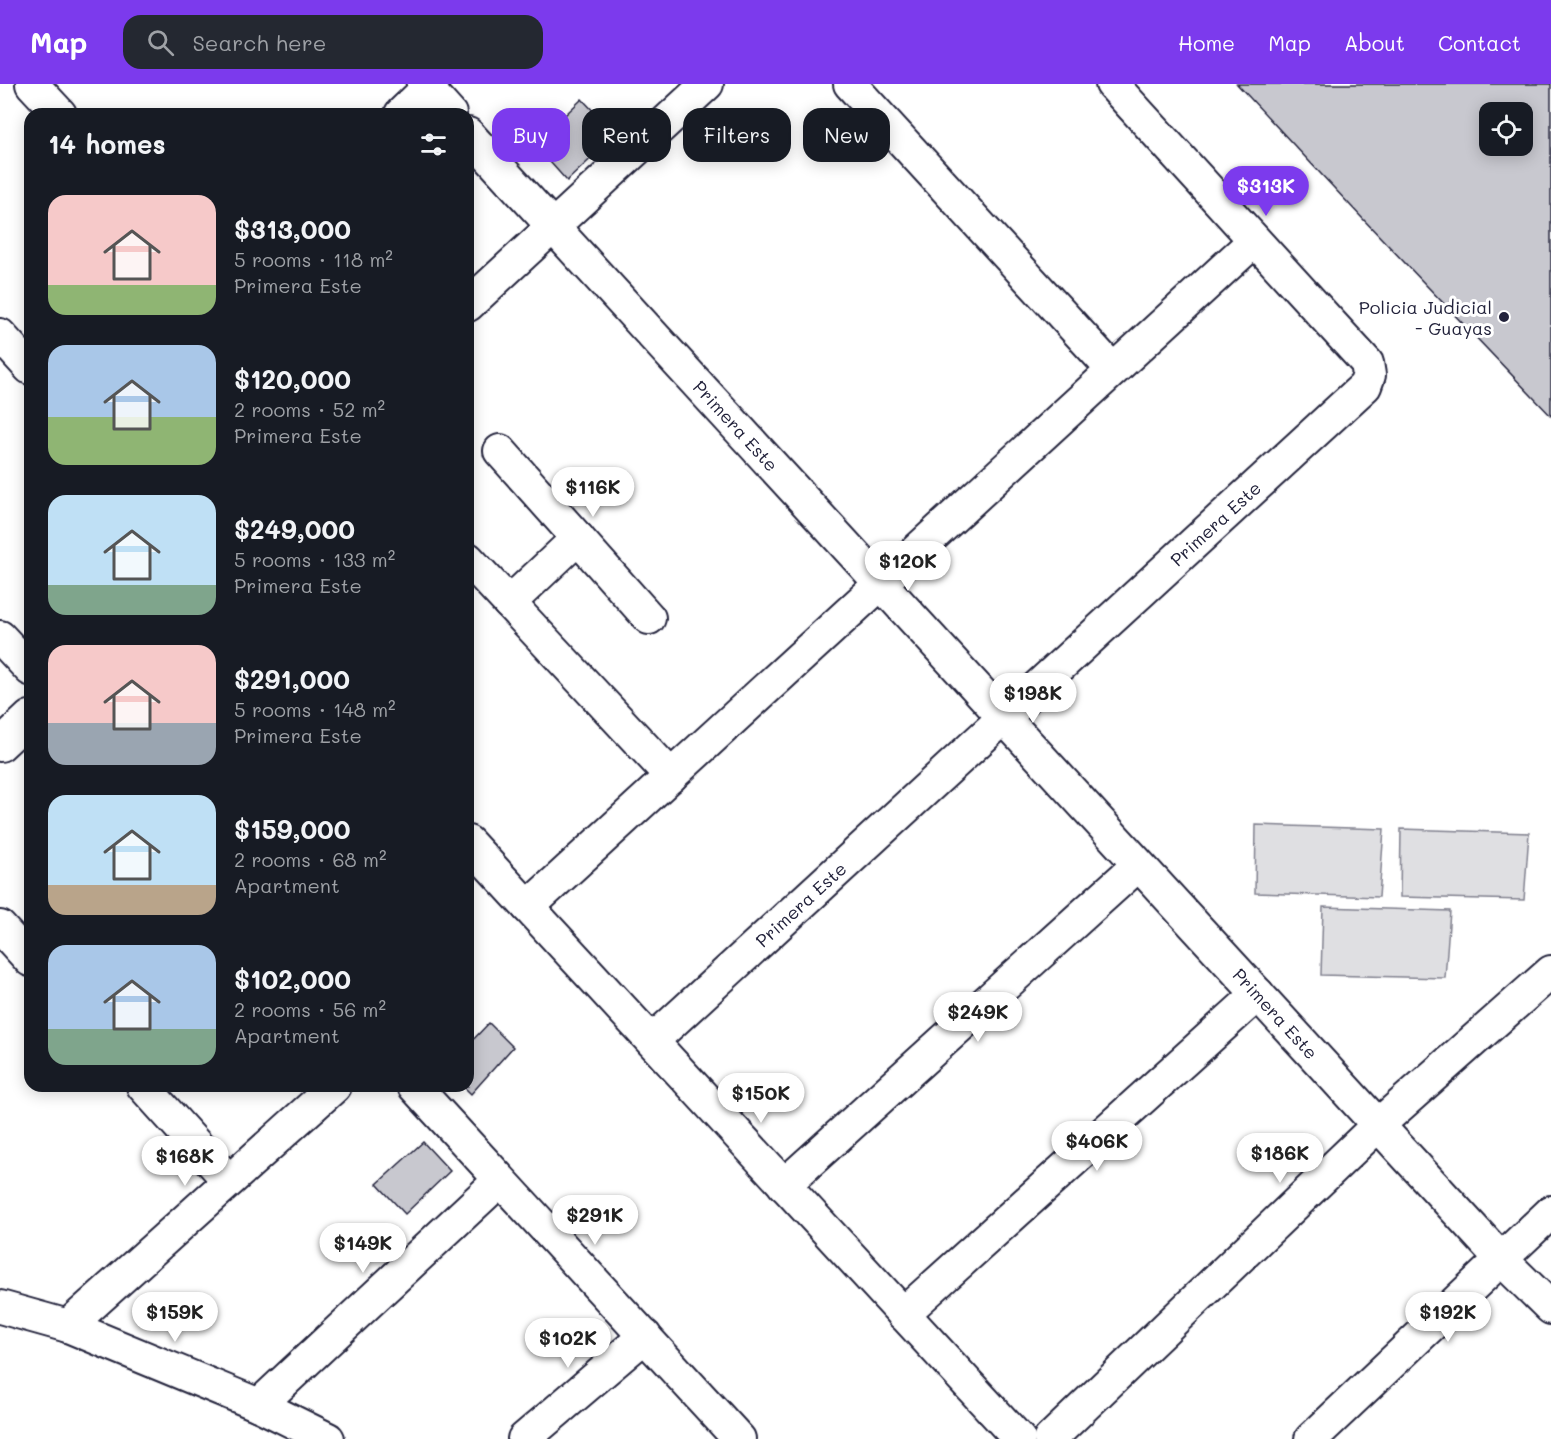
<!DOCTYPE html>
<meta charset="utf-8">
<style>
:root{--surface:#171b24;--page:#242831;--text:#f1f3f6;--muted:#9ea1a6;--accent:#7c3aed}
body{margin:0;font-family:Mali,sans-serif;background:var(--page);color:var(--text);height:100vh;display:flex;flex-direction:column;font-size:22px;white-space:nowrap}
*{box-sizing:border-box;margin:0}
p{font-size:20px;color:var(--muted)}
.icon{flex:none;width:33px;height:33px;fill:none;stroke:currentColor;stroke-width:2;stroke-linecap:round;stroke-linejoin:round}
.map{position:relative;flex:1;overflow:hidden}
.side{position:absolute;left:24px;top:24px;width:450px;height:984px;display:flex;flex-direction:column;background:var(--surface);border-radius:18px;box-shadow:0 3px 15px #0003}
.side>*{flex:none}
.banner{position:absolute;left:492px;top:24px;width:570px;height:54px;display:flex;gap:12px}
.fabs{position:absolute;left:1479px;top:18px;display:grid;gap:12px}
.fabs a{display:grid;place-items:center;width:54px;height:54px;border-radius:12px;background:var(--surface);box-shadow:0 3px 15px #0003;font-size:30px}
.price{position:absolute;translate:-50% -51px;padding:0 14px;border-radius:21px;background:#fff;color:#222;font-size:20px;line-height:39px;filter:drop-shadow(0 2px 3px #0008)}
.price::after{content:'';position:absolute;left:50%;top:36px;width:18px;height:14px;margin-left:-9px;background:inherit;clip-path:polygon(0 0,100% 0,50% 100%)}
.price.current{background:var(--accent);color:#fff}
ul{padding:0;list-style:none}
li{display:flex;align-items:center;gap:18px;height:150px;padding:0 24px}
li span{display:grid;place-items:center;flex:none;width:168px;height:120px;border-radius:18px;color:#555}
li>.icon{margin-inline-start:auto}
span .icon{width:72px;height:72px;fill:#fffc;stroke-width:1}
li b{font-size:26px}
h2{display:flex;justify-content:space-between;align-items:center;height:72px;padding:0 24px;font-size:26px}
.tag{padding:0 21px;border-radius:18px;background:var(--surface);box-shadow:0 3px 15px #0003;font-size:21px;line-height:54px}
.tag.current{background:var(--accent);color:#fff}
header{display:flex;align-items:center;gap:36px;box-sizing:border-box;height:84px;padding:0 30px;background:var(--accent);color:#fff}
header strong{font-size:28px}
nav{display:flex;gap:33px;margin-inline-start:auto;font-size:21px}
.search{width:420px;height:54px;background:var(--page);display:flex;align-items:center;gap:15px;box-sizing:border-box;padding:0 21px;border-radius:18px;color:var(--muted);font-size:22px}
.map>svg:first-child{display:block}
.green{fill:#dfdfe2;stroke:#80808e;stroke-width:1.5}
.building{fill:#c8c8cf;stroke:#22223b;stroke-width:1.5;fill-rule:evenodd}
.lines{fill:none;stroke-linecap:round;stroke-linejoin:round}
.minor-casing{stroke:#22223b;stroke-width:36}
.minor{stroke:#fff;stroke-width:32}
.poi-dot{fill:#22223b;stroke:#fff;stroke-width:2}
.labels{text-anchor:middle;dominant-baseline:central;stroke-width:6;stroke-linejoin:round;paint-order:stroke}
.poi-label{font-size:18px;fill:#22223b;stroke:#fff;text-anchor:end}
.street-label{font-size:18px;fill:#22223b;stroke:#fff}
</style>
<header>
<strong>Map</strong>
<div class="search"><svg class="icon" aria-label="search" viewBox="0 0 24 24"><circle cx="10" cy="10" r="6"/><path d="M15 15l6 6"/></svg>Search here</div>
<nav><a>Home</a><a>Map</a><a>About</a><a>Contact</a></nav>
</header>
<div class="map">
<svg width="1551" height="1355" viewBox="0 0 1551 1355">
<rect width="100%" height="100%" fill="#fff"/>
<filter id="ink" filterUnits="userSpaceOnUse"><feTurbulence type="fractalNoise" baseFrequency=".0167" numOctaves="2"/><feDisplacementMap in="SourceGraphic" scale="12" xChannelSelector="R" yChannelSelector="G"/><feConvolveMatrix kernelMatrix="1 2 1 2 8 2 1 2 1" color-interpolation-filters="sRGB"/></filter>
<g filter="url(#ink)">
<path class="green" d="M 1256,741 L 1384,745 L 1379,813 L 1255,809 Z
M 1401,745 L 1529,749 L 1524,816 L 1400,813 Z
M 1323,823 L 1450,827 L 1445,894 L 1321,891 Z"/>
<path class="building" d="M 1237,0 L 1551,0 L 1551,332 L 1363,135 ZM 1490,28 L 1522,28 L 1522,62 L 1490,62 Z
M 582,15 L 616,51 L 567,97 L 534,60 Z
M 489,939 L 513,963 L 471,1010 L 463,1002 L 468,1002 L 468,961 Z
M 423,1058 L 450,1087 L 405,1130 L 377,1100 Z"/>
<g class="lines">
<defs>
<g id="minor">
<path d="M 32,0 L 60,30"/>
<path d="M 423,0 L 450,30"/>
<path d="M 850,0 L 1113,286"/>
<path d="M 401,30 L 432,0"/>
<path id="s1" d="M 468,50 L 1501,1175 L 1551,1224"/>
<path d="M 468,221 L 707,0"/>
<path d="M 0,251 L 30,284"/>
<path d="M 500,367 L 649,534"/>
<path d="M 468,475 L 671,692"/>
<path d="M 509,519 L 578,454"/>
<path d="M 0,553 L 30,585"/>
<path d="M 0,661 L 30,633"/>
<path d="M 468,758 L 1019,1355"/>
<path d="M 528,823 L 1254,157"/>
<path d="M 0,843 L 30,876"/>
<path id="s2" d="M 652,957 L 1365,302 L 1369,291 L 1367,279 L 1112,0"/>
<path d="M 143,1002 L 229,1097"/>
<path d="M 414,1002 L 739,1355"/>
<path d="M 784,1101 L 1138,781"/>
<path d="M 0,1223 L 68,1242 L 259,1321 L 328,1355"/>
<path d="M 903,1230 L 1258,910"/>
<path d="M 68,1242 L 335,1002"/>
<path d="M 259,1321 L 500,1096"/>
<path d="M 524,1355 L 645,1252"/>
<path d="M 1050,1355 L 1378,1041 L 1551,888"/>
<path d="M 1311,1355 L 1551,1128"/>
</g>
</defs>
<use href="#minor" class="minor-casing"/>
<use href="#minor" class="minor"/>
</g>
</g>
<circle class="poi-dot" cx="1504" cy="233" r="6"/>
<g class="labels">
<g class="poi-label">
<text x="1492" y="223">Policia Judicial<tspan x="1492" dy="21">- Guayas</tspan></text>
</g>
<g class="street-label">
<text stroke="none"><textPath href="#s1" startOffset="396">Primera Este</textPath></text>
<text stroke="none"><textPath href="#s2" startOffset="765">Primera Este</textPath></text>
<text stroke="none"><textPath href="#s2" startOffset="202">Primera Este</textPath></text>
<text stroke="none"><textPath href="#s1" startOffset="1194">Primera Este</textPath></text>
</g>
</g>
</svg>
<div class="fabs">
<a><svg class="icon" aria-label="locate" viewBox="0 0 24 24"><circle cx="12" cy="12" r="6"/><path d="M12 2v4M12 18v4M2 12h4M18 12h4"/></svg></a>
</div>
<b class="price current" style="left:1266px;top:133px">$313K</b>
<b class="price" style="left:593px;top:434px">$116K</b>
<b class="price" style="left:908px;top:508px">$120K</b>
<b class="price" style="left:1033px;top:640px">$198K</b>
<b class="price" style="left:978px;top:959px">$249K</b>
<b class="price" style="left:761px;top:1040px">$150K</b>
<b class="price" style="left:1097px;top:1088px">$406K</b>
<b class="price" style="left:1280px;top:1100px">$186K</b>
<b class="price" style="left:185px;top:1103px">$168K</b>
<b class="price" style="left:595px;top:1162px">$291K</b>
<b class="price" style="left:363px;top:1190px">$149K</b>
<b class="price" style="left:175px;top:1259px">$159K</b>
<b class="price" style="left:1448px;top:1259px">$192K</b>
<b class="price" style="left:568px;top:1285px">$102K</b>
<div class="banner">
<a class="tag current">Buy</a>
<a class="tag">Rent</a>
<a class="tag">Filters</a>
<a class="tag">New</a>
</div>
<section class="side">
<h2>14 homes<svg class="icon" aria-label="filters" viewBox="0 0 24 24"><path d="M4 7h16M4 17h16"/><circle cx="9" cy="7" r="2"/><circle cx="15" cy="17" r="2"/></svg></h2>
<ul>
<li><span style="background:linear-gradient(#f6c9c9 75%,#8fb573 0)"><svg class="icon" aria-label="home" viewBox="0 0 24 24"><path d="M3 11l9-7 9 7M6 9v11h12V9"/></svg></span><div><b>$313,000</b><p>5 rooms · 118 m²</p><p>Primera Este</p></div></li>
<li><span style="background:linear-gradient(#a9c7e8 60%,#8fb573 0)"><svg class="icon" aria-label="home" viewBox="0 0 24 24"><path d="M3 11l9-7 9 7M6 9v11h12V9"/></svg></span><div><b>$120,000</b><p>2 rooms · 52 m²</p><p>Primera Este</p></div></li>
<li><span style="background:linear-gradient(#bfe0f5 75%,#7fa58c 0)"><svg class="icon" aria-label="home" viewBox="0 0 24 24"><path d="M3 11l9-7 9 7M6 9v11h12V9"/></svg></span><div><b>$249,000</b><p>5 rooms · 133 m²</p><p>Primera Este</p></div></li>
<li><span style="background:linear-gradient(#f6c9c9 65%,#9aa5b1 0)"><svg class="icon" aria-label="home" viewBox="0 0 24 24"><path d="M3 11l9-7 9 7M6 9v11h12V9"/></svg></span><div><b>$291,000</b><p>5 rooms · 148 m²</p><p>Primera Este</p></div></li>
<li><span style="background:linear-gradient(#bfe0f5 75%,#b9a48a 0)"><svg class="icon" aria-label="home" viewBox="0 0 24 24"><path d="M3 11l9-7 9 7M6 9v11h12V9"/></svg></span><div><b>$159,000</b><p>2 rooms · 68 m²</p><p>Apartment</p></div></li>
<li><span style="background:linear-gradient(#a9c7e8 70%,#7fa58c 0)"><svg class="icon" aria-label="home" viewBox="0 0 24 24"><path d="M3 11l9-7 9 7M6 9v11h12V9"/></svg></span><div><b>$102,000</b><p>2 rooms · 56 m²</p><p>Apartment</p></div></li>
</ul>
</section>
</div>
